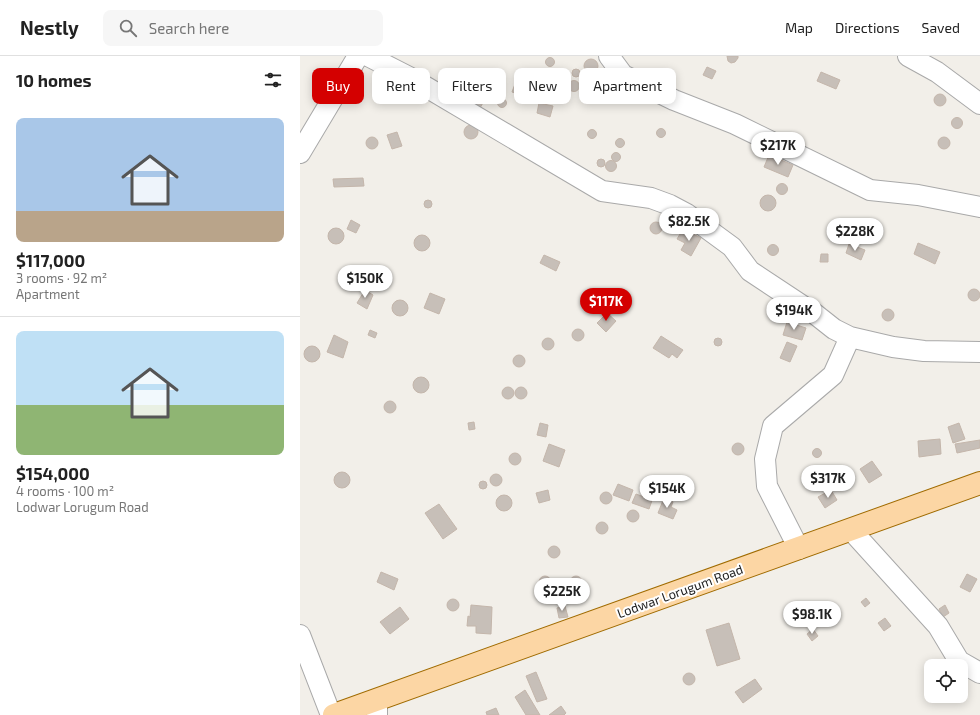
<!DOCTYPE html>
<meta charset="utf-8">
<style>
:root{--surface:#fff;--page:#f6f6f6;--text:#222;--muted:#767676;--line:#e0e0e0;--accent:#d40000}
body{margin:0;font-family:"Exo 2",sans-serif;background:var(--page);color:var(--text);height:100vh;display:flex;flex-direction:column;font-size:15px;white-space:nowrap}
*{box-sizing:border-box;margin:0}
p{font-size:13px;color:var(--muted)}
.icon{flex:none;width:22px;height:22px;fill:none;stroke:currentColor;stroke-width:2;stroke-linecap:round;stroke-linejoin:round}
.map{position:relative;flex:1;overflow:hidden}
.details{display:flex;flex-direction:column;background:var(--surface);width:300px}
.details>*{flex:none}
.top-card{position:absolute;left:12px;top:12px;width:380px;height:36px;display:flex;gap:8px}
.controls{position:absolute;left:624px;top:603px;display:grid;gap:8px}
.controls a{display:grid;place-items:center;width:44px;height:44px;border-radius:8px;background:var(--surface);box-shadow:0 2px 10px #0003;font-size:20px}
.price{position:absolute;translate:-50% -34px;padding:0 9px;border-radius:14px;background:#fff;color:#222;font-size:13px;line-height:26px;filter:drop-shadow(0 1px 2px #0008)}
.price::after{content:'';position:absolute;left:50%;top:24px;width:12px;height:9px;margin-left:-6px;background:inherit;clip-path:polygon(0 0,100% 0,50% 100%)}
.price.selected{background:var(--accent);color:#fff}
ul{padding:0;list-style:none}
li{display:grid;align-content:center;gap:8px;height:212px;padding:0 16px}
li+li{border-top:1px solid var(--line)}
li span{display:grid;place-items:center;height:124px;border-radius:8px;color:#555}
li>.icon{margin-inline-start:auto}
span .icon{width:72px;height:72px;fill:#fffc;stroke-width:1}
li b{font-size:17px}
h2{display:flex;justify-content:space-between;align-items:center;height:48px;padding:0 16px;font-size:17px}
.tag{padding:0 14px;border-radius:8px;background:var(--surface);box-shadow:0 2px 10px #0003;font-size:14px;line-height:36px}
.tag.selected{background:var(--accent);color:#fff}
header{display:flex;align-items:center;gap:24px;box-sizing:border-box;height:56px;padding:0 20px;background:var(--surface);border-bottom:1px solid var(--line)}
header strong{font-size:19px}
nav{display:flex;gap:22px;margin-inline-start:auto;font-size:14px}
.search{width:280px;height:36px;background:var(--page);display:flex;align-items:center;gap:10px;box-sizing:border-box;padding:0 14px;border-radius:8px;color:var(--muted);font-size:15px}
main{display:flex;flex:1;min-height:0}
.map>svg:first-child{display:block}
.building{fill:#c7bfb8;stroke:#c4b6ab}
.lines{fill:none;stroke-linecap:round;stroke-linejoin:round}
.minor-casing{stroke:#a9a9a9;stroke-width:22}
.major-casing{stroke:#a06b00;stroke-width:24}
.minor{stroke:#fff;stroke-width:20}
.major{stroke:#fcd6a4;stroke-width:22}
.labels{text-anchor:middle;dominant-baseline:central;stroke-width:4;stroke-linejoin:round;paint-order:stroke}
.street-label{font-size:13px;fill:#222;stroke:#fff}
</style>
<header>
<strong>Nestly</strong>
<div class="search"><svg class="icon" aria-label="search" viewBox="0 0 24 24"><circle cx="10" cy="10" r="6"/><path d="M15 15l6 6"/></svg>Search here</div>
<nav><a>Map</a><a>Directions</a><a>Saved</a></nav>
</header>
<main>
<section class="details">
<h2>10 homes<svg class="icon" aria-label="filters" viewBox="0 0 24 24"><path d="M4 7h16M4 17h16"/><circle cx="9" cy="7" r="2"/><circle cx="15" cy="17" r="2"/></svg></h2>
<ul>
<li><span style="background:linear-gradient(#a9c7e8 75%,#b9a48a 0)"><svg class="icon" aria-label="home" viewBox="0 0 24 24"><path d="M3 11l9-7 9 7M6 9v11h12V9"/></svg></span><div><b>$117,000</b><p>3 rooms · 92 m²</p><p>Apartment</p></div></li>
<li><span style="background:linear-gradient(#bfe0f5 60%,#8fb573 0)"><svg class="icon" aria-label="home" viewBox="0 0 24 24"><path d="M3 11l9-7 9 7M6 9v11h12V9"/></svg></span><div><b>$154,000</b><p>4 rooms · 100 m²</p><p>Lodwar Lorugum Road</p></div></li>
</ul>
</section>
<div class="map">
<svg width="680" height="659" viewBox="0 0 680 659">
<rect width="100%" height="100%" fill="#f2efe9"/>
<path class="building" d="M 427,0 L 438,0 L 438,2 L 435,6 L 431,7 L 428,5 Z
M245.5 6a4.5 4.5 0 1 1 9 0a4.5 4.5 0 1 1-9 0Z
M284 10a7 7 0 1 1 14 0a7 7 0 1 1-14 0Z
M 407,11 L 416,15 L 412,23 L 403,19 Z
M272 17a4 4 0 1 1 8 0a4 4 0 1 1-8 0Z
M223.5 20a4.5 4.5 0 1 1 9 0a4.5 4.5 0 1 1-9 0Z
M 521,16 L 540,24 L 536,33 L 517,25 Z
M249.5 25a4.5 4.5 0 1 1 9 0a4.5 4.5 0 1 1-9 0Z
M 154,23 L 159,25 L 156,34 L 150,31 Z
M268.5 30a5.5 5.5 0 1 1 11 0a5.5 5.5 0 1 1-11 0Z
M 215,28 L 224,30 L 222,39 L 212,36 Z
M 178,31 L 189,36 L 180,52 L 169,47 Z
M634 44a6 6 0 1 1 12 0a6 6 0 1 1-12 0Z
M197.5 47a4.5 4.5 0 1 1 9 0a4.5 4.5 0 1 1-9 0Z
M 239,47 L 253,50 L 250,61 L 237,57 Z
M651.5 67a5.5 5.5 0 1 1 11 0a5.5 5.5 0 1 1-11 0Z
M164 76a7 7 0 1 1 14 0a7 7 0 1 1-14 0Z
M356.5 77a4.5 4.5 0 1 1 9 0a4.5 4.5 0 1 1-9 0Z
M287.5 78a4.5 4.5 0 1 1 9 0a4.5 4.5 0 1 1-9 0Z
M 97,76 L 102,90 L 92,93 L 87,79 Z
M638 87a6 6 0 1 1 12 0a6 6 0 1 1-12 0Z
M66 87a6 6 0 1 1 12 0a6 6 0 1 1-12 0Z
M315.5 87a4.5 4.5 0 1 1 9 0a4.5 4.5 0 1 1-9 0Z
M311.5 101a4.5 4.5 0 1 1 9 0a4.5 4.5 0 1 1-9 0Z
M 469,99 L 493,109 L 488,121 L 464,111 Z
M297 107a4 4 0 1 1 8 0a4 4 0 1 1-8 0Z
M305.5 110a5.5 5.5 0 1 1 11 0a5.5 5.5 0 1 1-11 0Z
M 63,122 L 64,130 L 34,131 L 33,123 Z
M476.5 133a5.5 5.5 0 1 1 11 0a5.5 5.5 0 1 1-11 0Z
M460 147a8 8 0 1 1 16 0a8 8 0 1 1-16 0Z
M124 148a4 4 0 1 1 8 0a4 4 0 1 1-8 0Z
M 51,164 L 60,169 L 56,177 L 47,173 Z
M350 172a6 6 0 1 1 12 0a6 6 0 1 1-12 0Z
M28 180a8 8 0 1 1 16 0a8 8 0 1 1-16 0Z
M 383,173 L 401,182 L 391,200 L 381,194 L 385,187 L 377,183 Z
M114 187a8 8 0 1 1 16 0a8 8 0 1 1-16 0Z
M 618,187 L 640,196 L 635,208 L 614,198 Z
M 549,188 L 565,194 L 561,204 L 546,197 Z
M467.5 194a5.5 5.5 0 1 1 11 0a5.5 5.5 0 1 1-11 0Z
M 521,198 L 528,198 L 528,206 L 520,206 Z
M 244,199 L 260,206 L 256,215 L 240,207 Z
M47 220a4 4 0 1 1 8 0a4 4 0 1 1-8 0Z
M668 239a6 6 0 1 1 12 0a6 6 0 1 1-12 0Z
M 65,234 L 73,239 L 67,253 L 57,247 Z
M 130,237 L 145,243 L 139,258 L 124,252 Z
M92 252a8 8 0 1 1 16 0a8 8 0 1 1-16 0Z
M582 259a6 6 0 1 1 12 0a6 6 0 1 1-12 0Z
M 307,257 L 316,265 L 306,276 L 297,267 Z
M 487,266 L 506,272 L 502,284 L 483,279 Z
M272 279a6 6 0 1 1 12 0a6 6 0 1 1-12 0Z
M 70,274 L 77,277 L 75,282 L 68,279 Z
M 34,279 L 48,286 L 43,302 L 27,296 Z
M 361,280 L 383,294 L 377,302 L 372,298 L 369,302 L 353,292 Z
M242 288a6 6 0 1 1 12 0a6 6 0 1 1-12 0Z
M414 286a4 4 0 1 1 8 0a4 4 0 1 1-8 0Z
M 487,286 L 497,290 L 490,306 L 480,302 Z
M4 298a8 8 0 1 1 16 0a8 8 0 1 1-16 0Z
M213 305a6 6 0 1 1 12 0a6 6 0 1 1-12 0Z
M113 329a8 8 0 1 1 16 0a8 8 0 1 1-16 0Z
M202 337a6 6 0 1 1 12 0a6 6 0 1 1-12 0Z
M215 337a6 6 0 1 1 12 0a6 6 0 1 1-12 0Z
M84 351a6 6 0 1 1 12 0a6 6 0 1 1-12 0Z
M 174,366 L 175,373 L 169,374 L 168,367 Z
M 240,367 L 248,369 L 246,381 L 237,379 Z
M 659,367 L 665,383 L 653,387 L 648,371 Z
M 640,383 L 641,398 L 619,401 L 618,385 Z
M 680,384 L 680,392 L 657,397 L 655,388 Z
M432 393a6 6 0 1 1 12 0a6 6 0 1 1-12 0Z
M 249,388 L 265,394 L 259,411 L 243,405 Z
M512.5 397a4.5 4.5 0 1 1 9 0a4.5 4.5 0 1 1-9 0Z
M209 403a6 6 0 1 1 12 0a6 6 0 1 1-12 0Z
M 572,405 L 582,419 L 569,427 L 560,413 Z
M34 424a8 8 0 1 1 16 0a8 8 0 1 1-16 0Z
M190 424a6 6 0 1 1 12 0a6 6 0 1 1-12 0Z
M179 429a4 4 0 1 1 8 0a4 4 0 1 1-8 0Z
M 318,428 L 333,434 L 329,445 L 313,439 Z
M 347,433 L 355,436 L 349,453 L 332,447 L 336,438 L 344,441 Z
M 248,434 L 250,444 L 239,447 L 236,437 Z
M 531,434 L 537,444 L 525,452 L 518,441 Z
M300 442a6 6 0 1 1 12 0a6 6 0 1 1-12 0Z
M196 447a8 8 0 1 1 16 0a8 8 0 1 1-16 0Z
M 364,442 L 373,446 L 371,451 L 377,454 L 373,463 L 358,457 Z
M 139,448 L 157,473 L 143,483 L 125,457 Z
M327 460a6 6 0 1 1 12 0a6 6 0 1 1-12 0Z
M296 472a6 6 0 1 1 12 0a6 6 0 1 1-12 0Z
M248 496a6 6 0 1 1 12 0a6 6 0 1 1-12 0Z
M 81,516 L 98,523 L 94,534 L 77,526 Z
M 667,518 L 677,523 L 670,536 L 660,531 Z
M239 526a6 6 0 1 1 12 0a6 6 0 1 1-12 0Z
M270 526a6 6 0 1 1 12 0a6 6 0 1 1-12 0Z
M 566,542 L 570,547 L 565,551 L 561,546 Z
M147 549a6 6 0 1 1 12 0a6 6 0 1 1-12 0Z
M 171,549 L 192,551 L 191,578 L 176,577 L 176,570 L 167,570 L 168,560 L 170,561 Z
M 645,549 L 649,557 L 643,561 L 639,553 Z
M 265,550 L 268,561 L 259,562 L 257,552 Z
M 100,551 L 109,563 L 90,578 L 80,566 Z
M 585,562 L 591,570 L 584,575 L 578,567 Z
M 429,567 L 440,603 L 417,610 L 406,574 Z
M 513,573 L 518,580 L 512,585 L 507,578 Z
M 236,616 L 247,643 L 237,646 L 226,620 Z
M383 623a6 6 0 1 1 12 0a6 6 0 1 1-12 0Z
M 455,623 L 462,633 L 443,647 L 435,636 Z
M 225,634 L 240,659 L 226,659 L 215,641 Z
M 261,650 L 266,657 L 264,659 L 249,659 Z
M 196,652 L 199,659 L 187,659 L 186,656 Z"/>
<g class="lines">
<defs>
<path id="minor" d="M 68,0 L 111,22 L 302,135 L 351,142 L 370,149 L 387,158 L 432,191 L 450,215 L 515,258 L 534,273 L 550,281 L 593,291 L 624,295 L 680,296
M 309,0 L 323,19 L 374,44 L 435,68 L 570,134 L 618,139 L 680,151
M 608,0 L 637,16 L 680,48
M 0,97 L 58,0
M 551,474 L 638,570 L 659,605 L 680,617
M 499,493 L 467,430 L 465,403 L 473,370 L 533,319 L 550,281
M 0,579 L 31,659
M 77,644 L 77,659"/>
<path id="major" d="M 34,659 L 680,427"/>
</defs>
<use href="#minor" class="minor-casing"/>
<use href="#major" class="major-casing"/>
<use href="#minor" class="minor"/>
<use href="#major" class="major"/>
</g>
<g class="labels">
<g class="street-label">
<text transform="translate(380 535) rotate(-20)">Lodwar Lorugum Road</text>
</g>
</g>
</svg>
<div class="controls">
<a><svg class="icon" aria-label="locate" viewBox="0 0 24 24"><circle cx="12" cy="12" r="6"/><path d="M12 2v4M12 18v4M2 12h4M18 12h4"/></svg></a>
</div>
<b class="price" style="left:478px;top:110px">$217K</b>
<b class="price" style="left:389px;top:186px">$82.5K</b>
<b class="price" style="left:555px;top:196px">$228K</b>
<b class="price" style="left:65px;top:243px">$150K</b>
<b class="price selected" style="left:306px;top:266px">$117K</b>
<b class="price" style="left:494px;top:275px">$194K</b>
<b class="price" style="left:528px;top:443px">$317K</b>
<b class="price" style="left:367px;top:453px">$154K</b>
<b class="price" style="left:262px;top:556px">$225K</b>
<b class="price" style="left:512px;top:579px">$98.1K</b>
<div class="top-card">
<a class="tag selected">Buy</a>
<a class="tag">Rent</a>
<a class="tag">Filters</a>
<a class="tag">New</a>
<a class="tag">Apartment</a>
</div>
</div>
</main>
